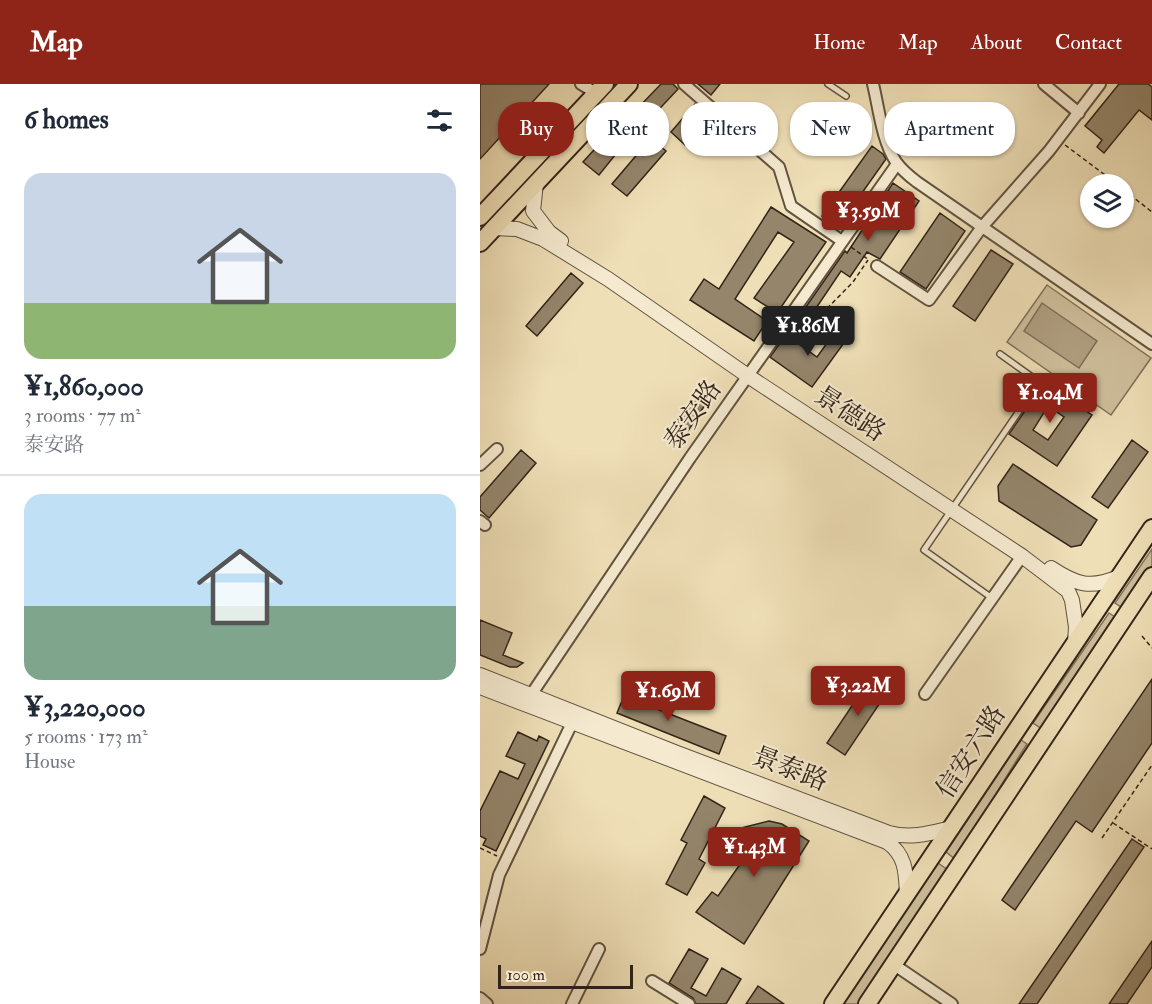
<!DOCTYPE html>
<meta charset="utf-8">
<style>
:root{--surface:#fff;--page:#f6f6f7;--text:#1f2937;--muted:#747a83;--line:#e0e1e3;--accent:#8f2418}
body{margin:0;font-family:"IM FELL Double Pica","Noto Serif SC",serif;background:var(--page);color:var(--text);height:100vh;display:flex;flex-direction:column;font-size:22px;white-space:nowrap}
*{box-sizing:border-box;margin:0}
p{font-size:20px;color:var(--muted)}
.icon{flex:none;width:33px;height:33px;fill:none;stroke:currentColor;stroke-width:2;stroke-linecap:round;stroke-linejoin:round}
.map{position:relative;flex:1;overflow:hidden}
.panel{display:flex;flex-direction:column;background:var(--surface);width:480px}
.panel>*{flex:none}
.guide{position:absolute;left:18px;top:18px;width:564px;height:54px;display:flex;gap:12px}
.fabs{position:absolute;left:600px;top:90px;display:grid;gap:12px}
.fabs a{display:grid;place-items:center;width:54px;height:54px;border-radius:50%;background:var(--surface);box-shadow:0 2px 4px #0004;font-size:30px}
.scale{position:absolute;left:18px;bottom:15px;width:135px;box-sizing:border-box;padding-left:6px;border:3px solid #322418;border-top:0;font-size:16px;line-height:21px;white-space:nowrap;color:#322418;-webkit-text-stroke:4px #f5ead0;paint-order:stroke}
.price{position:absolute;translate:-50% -51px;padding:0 14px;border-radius:6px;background:var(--accent);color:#fff;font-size:20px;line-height:39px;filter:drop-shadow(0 2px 3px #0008)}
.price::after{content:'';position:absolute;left:50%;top:36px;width:18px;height:14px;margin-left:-9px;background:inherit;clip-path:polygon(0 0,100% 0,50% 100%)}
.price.selected{background:#222;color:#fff}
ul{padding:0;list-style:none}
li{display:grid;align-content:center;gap:12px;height:318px;padding:0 24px}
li+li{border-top:2px solid var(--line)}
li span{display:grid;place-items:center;height:186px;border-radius:18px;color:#555}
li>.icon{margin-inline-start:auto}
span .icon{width:108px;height:108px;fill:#fffc;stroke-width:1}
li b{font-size:26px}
h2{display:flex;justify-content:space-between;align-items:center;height:72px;padding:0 24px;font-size:26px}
.chip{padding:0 21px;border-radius:24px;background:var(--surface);box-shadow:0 2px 4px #0004;font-size:21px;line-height:54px}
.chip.selected{background:var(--accent);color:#fff}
header{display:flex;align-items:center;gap:36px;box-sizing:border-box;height:84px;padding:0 30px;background:var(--accent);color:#fff}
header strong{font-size:28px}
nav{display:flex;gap:33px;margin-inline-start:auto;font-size:21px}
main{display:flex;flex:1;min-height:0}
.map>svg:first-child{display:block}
.green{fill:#cfbf9c;stroke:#80725a;stroke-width:1.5}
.water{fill:#af9f81;stroke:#7d6e57;stroke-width:1.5}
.building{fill:#94856b;stroke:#322418;stroke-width:1.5;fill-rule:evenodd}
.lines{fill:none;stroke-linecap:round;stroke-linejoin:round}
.service-casing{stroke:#615340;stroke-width:8}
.minor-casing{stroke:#615340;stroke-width:14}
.tertiary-casing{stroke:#615340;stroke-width:16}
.primary-casing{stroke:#322418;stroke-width:20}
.path{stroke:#322418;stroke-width:1.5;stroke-dasharray:4.5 3;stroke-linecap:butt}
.service{stroke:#f5ead0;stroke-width:5}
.minor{stroke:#f5ead0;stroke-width:10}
.tertiary{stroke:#f5ead0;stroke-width:14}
.primary{stroke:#efdfb7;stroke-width:16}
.labels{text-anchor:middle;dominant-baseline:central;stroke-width:4.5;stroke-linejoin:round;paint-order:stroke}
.street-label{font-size:26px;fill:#322418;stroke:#f5ead0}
</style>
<header>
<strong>Map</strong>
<nav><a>Home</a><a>Map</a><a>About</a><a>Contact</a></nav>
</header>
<main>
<section class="panel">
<h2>6 homes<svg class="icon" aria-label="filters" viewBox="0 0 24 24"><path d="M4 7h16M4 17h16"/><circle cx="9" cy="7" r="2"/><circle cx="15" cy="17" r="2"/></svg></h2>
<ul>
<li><span style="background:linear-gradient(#c9d6e8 70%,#8fb573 0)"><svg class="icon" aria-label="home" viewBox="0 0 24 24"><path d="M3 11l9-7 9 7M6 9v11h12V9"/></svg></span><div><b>¥1,860,000</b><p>3 rooms · 77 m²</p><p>泰安路</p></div></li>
<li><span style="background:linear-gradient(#bfe0f5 60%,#7fa58c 0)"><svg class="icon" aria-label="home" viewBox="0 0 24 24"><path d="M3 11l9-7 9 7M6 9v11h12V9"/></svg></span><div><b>¥3,220,000</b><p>5 rooms · 173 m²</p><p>House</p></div></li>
</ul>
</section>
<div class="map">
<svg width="672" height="920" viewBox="0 0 672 920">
<rect width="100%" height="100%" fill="#efdfb7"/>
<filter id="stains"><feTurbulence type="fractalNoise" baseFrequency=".00333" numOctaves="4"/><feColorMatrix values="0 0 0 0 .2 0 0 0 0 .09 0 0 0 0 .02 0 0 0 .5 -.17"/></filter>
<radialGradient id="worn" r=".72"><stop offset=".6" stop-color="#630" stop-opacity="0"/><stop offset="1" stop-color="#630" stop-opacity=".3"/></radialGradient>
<path class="green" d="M 567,201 L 671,274 L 631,331 L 527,258 Z
M 672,465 L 672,485 L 644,525 L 635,519 Z
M 629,529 L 638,535 L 562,645 L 553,639 Z
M 541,656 L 547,660 C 522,698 501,737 475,775 L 466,768 Z
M 458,779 L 468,786 L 378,920 L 363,920 Z"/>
<path class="water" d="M 562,219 L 617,257 L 599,284 L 544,247 Z"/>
<path class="building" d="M 0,0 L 69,0 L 0,75 Z
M 181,0 L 193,0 L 198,5 L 169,36 L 157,25 Z
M 218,0 L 240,0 L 231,11 Z
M 639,0 L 668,0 L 672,3 L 672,36 L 659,26 L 624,69 L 617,63 L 622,56 L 605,42 Z
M 215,20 L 230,33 L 205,61 L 191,48 Z
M 143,34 L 156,45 L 119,91 L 103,78 Z
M 171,54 L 186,67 L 147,112 L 132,100 Z
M 392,62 L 403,70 L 406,75 L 358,143 L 342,132 Z
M 413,99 L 439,117 L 400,175 L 387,168 L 370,193 L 361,187 L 322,245 L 314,240 L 365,167 L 367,169 Z
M 291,123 L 346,158 L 297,229 L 274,214 L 314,158 L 298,148 L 255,215 L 287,237 L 274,257 L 210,216 L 224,195 L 239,205 Z
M 460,129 L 485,147 L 446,205 L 420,188 Z
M 511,166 L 533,180 L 495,237 L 473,222 Z
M 91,189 L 103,199 L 57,252 L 46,242 Z
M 358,244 L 369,252 L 332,303 L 290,273 L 306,251 L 337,273 Z
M 564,299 L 612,331 L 577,382 L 529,350 ZM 568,322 L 584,333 L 568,356 L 553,346 Z
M 219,304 L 231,312 L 198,362 L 186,354 Z
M 652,356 L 668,368 L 628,424 L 612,413 Z
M 41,366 L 56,379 L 9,434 L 0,426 L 0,413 Z
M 533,380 L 617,436 L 601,461 L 591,463 L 519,417 L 518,402 Z
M 0,536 L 32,549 L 23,571 L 43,579 L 37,583 L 30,583 L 0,571 Z
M 390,595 L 408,607 L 365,671 L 347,659 Z
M 672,595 L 672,659 L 612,748 L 596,737 L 535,826 L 522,816 Z
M 148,602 L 168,610 L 164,620 L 246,652 L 239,670 L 137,629 Z
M 38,648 L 57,657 L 59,652 L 69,657 L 16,767 L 3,761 L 6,755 L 0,752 L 0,727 L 20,687 L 38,695 L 45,680 L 26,672 Z
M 224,712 L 245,724 L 219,775 L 225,779 L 207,811 L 186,800 L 207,759 L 201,756 Z
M 289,737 L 302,740 L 329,757 L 264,860 L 216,828 L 232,808 L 238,812 L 263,776 L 257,745 Z
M 652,755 L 664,763 L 557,920 L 539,920 Z
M 672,857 L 672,883 L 647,920 L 629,920 Z
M 209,865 L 228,875 L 211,904 L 226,912 L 242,884 L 261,895 L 246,920 L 216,920 L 213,914 L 189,899 Z
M 278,902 L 304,920 L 266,920 Z"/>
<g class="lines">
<defs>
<path id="service" d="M 348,0 L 366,12
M 512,514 L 444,466 L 559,298 L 520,270"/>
<path id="minor" d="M 101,0 L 116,9
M 204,0 L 299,83 L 311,122 L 362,157
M 393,0 C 399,25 402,57 416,78 C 422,86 429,92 437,98 L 672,260
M 564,0 L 599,29
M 397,182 L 449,216 L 502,143 L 569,67 L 620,0
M 0,381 L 17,365
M 0,437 L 5,441
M 445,610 L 542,472
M 51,611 L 210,374 L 417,80
M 0,865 L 19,791 L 92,639
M 413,880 L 472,920
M 172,897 L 209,920
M 0,914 L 7,920
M 92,920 L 119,865"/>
<path id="tertiary" d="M 56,99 L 53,127 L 69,148 L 81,157
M 13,144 L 37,145 L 63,155 L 128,195 L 268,292 L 542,472 L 588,507 L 592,516 L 596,543 L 595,558
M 571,484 C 597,501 610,505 639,493
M 0,591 L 197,669 L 409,749 C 431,755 451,749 472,744
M 0,603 L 407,758 C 426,771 426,789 427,810"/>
<path id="primary" d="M 0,133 L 125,0
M 0,159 L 149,0
M 353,920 L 672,444
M 387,920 L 672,492"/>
</defs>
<use href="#service" class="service-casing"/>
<use href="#minor" class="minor-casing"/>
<use href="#tertiary" class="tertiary-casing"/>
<use href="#primary" class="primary-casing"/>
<path class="path" d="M 585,61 L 637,100
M 644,106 L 672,128
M 371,163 L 389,176
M 314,243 L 323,249 L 373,198 L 388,176
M 662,552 L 672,564
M 633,739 L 672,765
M 622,754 L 672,681
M 0,764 L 17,772"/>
<use href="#service" class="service"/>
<use href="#minor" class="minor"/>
<use href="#tertiary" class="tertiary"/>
<use href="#primary" class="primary"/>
</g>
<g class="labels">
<g class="street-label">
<text transform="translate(370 330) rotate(33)">景德路</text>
<text transform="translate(213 331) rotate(-55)">泰安路</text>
<text transform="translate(491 668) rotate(-57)">信安六路</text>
<text transform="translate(310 685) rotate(21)">景泰路</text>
</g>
</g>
<rect width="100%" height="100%" filter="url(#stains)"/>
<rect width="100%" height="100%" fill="url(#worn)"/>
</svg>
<div class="fabs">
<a><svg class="icon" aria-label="layers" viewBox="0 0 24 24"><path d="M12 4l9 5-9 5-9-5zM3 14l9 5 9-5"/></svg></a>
</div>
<div class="scale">100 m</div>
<b class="price" style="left:388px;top:158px">¥3.59M</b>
<b class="price selected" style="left:328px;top:273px">¥1.86M</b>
<b class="price" style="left:570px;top:340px">¥1.04M</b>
<b class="price" style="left:378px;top:633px">¥3.22M</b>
<b class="price" style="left:188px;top:638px">¥1.69M</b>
<b class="price" style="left:274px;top:794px">¥1.43M</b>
<div class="guide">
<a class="chip selected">Buy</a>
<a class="chip">Rent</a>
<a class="chip">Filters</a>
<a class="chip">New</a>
<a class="chip">Apartment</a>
</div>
</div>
</main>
